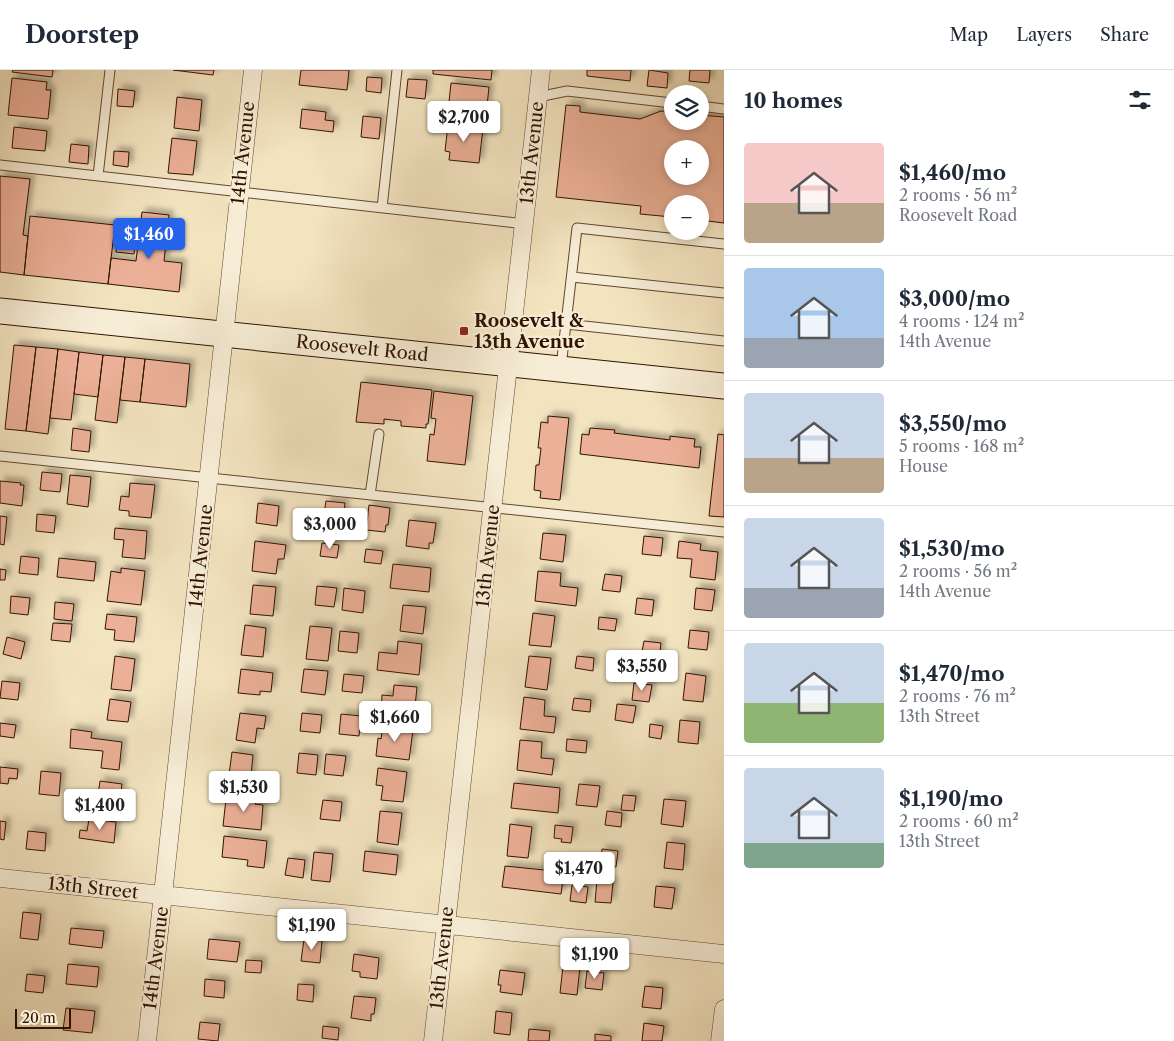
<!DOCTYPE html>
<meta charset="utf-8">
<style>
:root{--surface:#fff;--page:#f2f2f3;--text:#1f2937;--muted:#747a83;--line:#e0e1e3;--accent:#2563eb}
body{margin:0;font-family:"Libre Caslon Text",serif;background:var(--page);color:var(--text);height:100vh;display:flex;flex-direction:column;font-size:19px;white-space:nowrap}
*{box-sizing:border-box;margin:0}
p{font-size:16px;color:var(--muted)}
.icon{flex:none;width:28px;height:28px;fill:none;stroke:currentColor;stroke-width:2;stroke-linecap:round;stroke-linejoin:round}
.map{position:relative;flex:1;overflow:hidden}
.drawer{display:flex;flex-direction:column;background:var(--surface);width:450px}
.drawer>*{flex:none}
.fabs{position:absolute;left:664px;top:15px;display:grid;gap:10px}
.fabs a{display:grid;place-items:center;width:45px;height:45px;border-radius:50%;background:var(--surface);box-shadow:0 2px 8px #0003;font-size:25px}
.scale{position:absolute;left:15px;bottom:12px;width:56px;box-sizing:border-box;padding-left:5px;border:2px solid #301300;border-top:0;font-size:14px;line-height:18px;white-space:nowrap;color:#301300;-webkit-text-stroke:4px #f7edd6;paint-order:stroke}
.price{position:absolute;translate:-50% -42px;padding:0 11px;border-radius:5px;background:#fff;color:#222;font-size:16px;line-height:32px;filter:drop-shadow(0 1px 2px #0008)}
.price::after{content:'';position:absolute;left:50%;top:30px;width:15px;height:11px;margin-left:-8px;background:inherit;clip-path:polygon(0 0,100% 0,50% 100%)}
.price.current{background:var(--accent);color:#fff}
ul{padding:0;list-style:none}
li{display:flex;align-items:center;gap:15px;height:125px;padding:0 20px}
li+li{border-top:1px solid var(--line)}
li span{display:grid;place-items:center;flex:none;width:140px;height:100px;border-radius:5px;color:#555}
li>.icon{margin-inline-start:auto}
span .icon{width:60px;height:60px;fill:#fffc;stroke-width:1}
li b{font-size:21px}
h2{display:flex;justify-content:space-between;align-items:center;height:60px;padding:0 20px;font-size:21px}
header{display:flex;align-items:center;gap:30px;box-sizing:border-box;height:70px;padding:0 25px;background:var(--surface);border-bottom:1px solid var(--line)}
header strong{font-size:24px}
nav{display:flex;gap:28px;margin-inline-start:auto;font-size:18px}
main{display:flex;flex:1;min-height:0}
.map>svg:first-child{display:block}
.building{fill:#ebb097;stroke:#301300;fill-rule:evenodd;filter:url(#shadow)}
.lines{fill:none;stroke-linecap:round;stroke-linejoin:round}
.lane-casing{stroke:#614730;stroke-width:11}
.street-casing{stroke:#614730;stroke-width:19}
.secondary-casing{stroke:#301300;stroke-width:27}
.lane{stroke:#f7edd6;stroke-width:9}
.street{stroke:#f7edd6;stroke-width:18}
.secondary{stroke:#f7edd6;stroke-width:25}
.poi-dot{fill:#8f2418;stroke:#f7edd6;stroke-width:2}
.labels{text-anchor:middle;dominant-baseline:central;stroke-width:4.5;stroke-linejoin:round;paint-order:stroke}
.street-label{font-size:18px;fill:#301300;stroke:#f7edd6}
.poi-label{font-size:18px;font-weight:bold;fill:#301300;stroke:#f7edd6;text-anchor:start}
</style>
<header>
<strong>Doorstep</strong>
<nav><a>Map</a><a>Layers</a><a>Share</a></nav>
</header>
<main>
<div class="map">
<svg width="724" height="971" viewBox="0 0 724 971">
<defs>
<filter id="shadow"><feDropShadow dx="4.5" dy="-4.5" stdDeviation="2.5" flood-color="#0004"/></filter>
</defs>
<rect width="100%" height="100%" fill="#f3e4c0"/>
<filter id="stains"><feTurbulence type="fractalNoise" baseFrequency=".004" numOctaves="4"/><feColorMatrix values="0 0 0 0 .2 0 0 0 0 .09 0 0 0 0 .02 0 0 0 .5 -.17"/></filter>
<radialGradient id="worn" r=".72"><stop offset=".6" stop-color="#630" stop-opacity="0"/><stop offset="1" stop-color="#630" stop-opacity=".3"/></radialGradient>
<path class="building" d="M 13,0 L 53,0 L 52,7 L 12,2 Z
M 173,0 L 214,0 L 213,5 Z
M 301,0 L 349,0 L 347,20 L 299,15 Z
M 433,0 L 492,0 L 491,10 L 433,4 Z
M 587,0 L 631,0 L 630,11 L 587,6 Z
M 649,0 L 668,3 L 667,18 L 647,16 Z
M 690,0 L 710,0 L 709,13 L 689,11 Z
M 367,7 L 382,8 L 381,23 L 366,21 Z
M 12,8 L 47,12 L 46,20 L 51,20 L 48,49 L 8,45 Z
M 408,9 L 427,10 L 425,29 L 406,27 Z
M 451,13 L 489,17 L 487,36 L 449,32 Z
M 118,19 L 135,21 L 133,37 L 117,36 Z
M 177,27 L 202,30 L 199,61 L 174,58 Z
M 566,35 L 580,36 L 580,42 L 640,49 L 661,41 L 672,42 L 672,51 L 700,51 L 700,45 L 724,47 L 724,153 L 700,150 L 700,134 L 672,134 L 672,147 L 640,144 L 641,136 L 556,127 ZM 672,79 L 700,79 L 700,106 L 672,106 Z
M 302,39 L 326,42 L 325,50 L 334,51 L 333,62 L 300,58 Z
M 363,46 L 381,48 L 379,69 L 361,67 Z
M 448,55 L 483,58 L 479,93 L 449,90 L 450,82 L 445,81 Z
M 14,57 L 47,61 L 45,81 L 12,78 Z
M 172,68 L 197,71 L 193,105 L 168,103 Z
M 71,74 L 89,76 L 88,94 L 69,92 Z
M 114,81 L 129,82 L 128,97 L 113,95 Z
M 0,106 L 30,109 L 23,165 L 28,166 L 24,205 L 0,202 Z
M 142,142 L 169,145 L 164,191 L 182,193 L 179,222 L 108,214 L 111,188 L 136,191 Z
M 30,146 L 115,155 L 108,214 L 24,205 Z
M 118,164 L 136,166 L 134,184 L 116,182 Z
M 14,275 L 36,277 L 26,361 L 5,359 Z
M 36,277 L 58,279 L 48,364 L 26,361 Z
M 58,279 L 79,282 L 71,350 L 50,348 Z
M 79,282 L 103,285 L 98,327 L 74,324 Z
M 103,285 L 125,287 L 117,353 L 95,350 Z
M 125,287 L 145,289 L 140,332 L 120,330 Z
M 145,289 L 190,294 L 186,337 L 140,332 Z
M 361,312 L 432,320 L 428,354 L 426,354 L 426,358 L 401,356 L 401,351 L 384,349 L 384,354 L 356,352 Z
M 434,321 L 473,326 L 465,395 L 427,391 L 430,364 L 434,365 L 436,349 L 431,348 Z
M 548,346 L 569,348 L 560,430 L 540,428 L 541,421 L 534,420 L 536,395 L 539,395 L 541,378 L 538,378 L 541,352 L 548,353 Z
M 73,358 L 91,361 L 89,382 L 71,380 Z
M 590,358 L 615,360 L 614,363 L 670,370 L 670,366 L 695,369 L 694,377 L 701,377 L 699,398 L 580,384 L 582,364 L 589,365 Z
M 718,364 L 724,365 L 724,447 L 709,446 Z
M 42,402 L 62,404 L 60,422 L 40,420 Z
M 70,405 L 91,407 L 88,437 L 67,434 Z
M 0,411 L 21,413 L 20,415 L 24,415 L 22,436 L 0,433 Z
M 130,413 L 155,415 L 151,448 L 129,446 L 129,441 L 119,440 L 121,426 L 129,427 Z
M 326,431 L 345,433 L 343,453 L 323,451 Z
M 258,433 L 279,436 L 277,456 L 256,453 Z
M 369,435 L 390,438 L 388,455 L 386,455 L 385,462 L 366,460 Z
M 37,444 L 56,446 L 54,463 L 36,461 Z
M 0,446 L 7,447 L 4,475 L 0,474 Z
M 409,450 L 436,453 L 433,473 L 429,473 L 429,479 L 406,476 Z
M 115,458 L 147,461 L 145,489 L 122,487 L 124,470 L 114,469 Z
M 543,463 L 566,465 L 563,492 L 540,489 Z
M 644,466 L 663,468 L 661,486 L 642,484 Z
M 255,471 L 286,475 L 284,489 L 278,489 L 276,504 L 252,501 Z
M 679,471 L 701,474 L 700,480 L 718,482 L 715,510 L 690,507 L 692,489 L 677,488 Z
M 322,473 L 339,475 L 337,488 L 320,486 Z
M 366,479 L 383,481 L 381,494 L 364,492 Z
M 21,486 L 39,488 L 38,505 L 19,503 Z
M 59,488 L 96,492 L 94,511 L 57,507 Z
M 393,494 L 431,498 L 429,522 L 390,518 Z
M 121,498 L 145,501 L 141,535 L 107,531 L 111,501 L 121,503 Z
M 0,499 L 6,500 L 5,510 L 0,510 Z
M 538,501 L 561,503 L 560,516 L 578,518 L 576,536 L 535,531 Z
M 605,504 L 622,506 L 620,522 L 602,520 Z
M 253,515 L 276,517 L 273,546 L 250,544 Z
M 317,516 L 337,518 L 334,537 L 315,535 Z
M 344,518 L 365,521 L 363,543 L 342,540 Z
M 696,518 L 715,520 L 712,541 L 694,539 Z
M 11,526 L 30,528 L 28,545 L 10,543 Z
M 637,528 L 654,530 L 652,546 L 635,544 Z
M 55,532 L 74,534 L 72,551 L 54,549 Z
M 403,535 L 426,537 L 423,564 L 400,561 Z
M 533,543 L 555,546 L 551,577 L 529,575 Z
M 107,544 L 137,547 L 134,572 L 114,570 L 115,560 L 105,559 Z
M 599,547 L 617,549 L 615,561 L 598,559 Z
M 53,553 L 72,554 L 70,572 L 51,570 Z
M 245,555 L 266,558 L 263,587 L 241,585 Z
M 310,556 L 332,558 L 328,591 L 306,589 Z
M 690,560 L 709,562 L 707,580 L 688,578 Z
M 340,561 L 359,563 L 357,583 L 338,581 Z
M 7,567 L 25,572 L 21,589 L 3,584 Z
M 398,571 L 422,574 L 419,605 L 377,600 L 379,582 L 397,584 Z
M 644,571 L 661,573 L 659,589 L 641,587 Z
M 115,586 L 135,589 L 131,621 L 111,619 Z
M 529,586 L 551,588 L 547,620 L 525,617 Z
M 577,586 L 594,588 L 593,601 L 575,598 Z
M 241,599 L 273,603 L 271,622 L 260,621 L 260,625 L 238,623 Z
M 304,599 L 328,601 L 325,625 L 301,622 Z
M 686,603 L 706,606 L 703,632 L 683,630 Z
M 344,604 L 364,606 L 362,623 L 342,621 Z
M 2,611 L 20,613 L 18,630 L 0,628 Z
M 634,613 L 652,615 L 649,632 L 632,630 Z
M 394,615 L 417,617 L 414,646 L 381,643 L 382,625 L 393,626 Z
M 524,627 L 545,630 L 544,646 L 556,647 L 554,663 L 520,659 Z
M 574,628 L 591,630 L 590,642 L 572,640 Z
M 110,629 L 131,632 L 128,652 L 107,650 Z
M 617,634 L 636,636 L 633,653 L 615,650 Z
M 240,643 L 266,646 L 264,659 L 257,658 L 255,673 L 236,670 Z
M 302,643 L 322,645 L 320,663 L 300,661 Z
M 341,644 L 361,646 L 359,666 L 339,664 Z
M 680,650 L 700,652 L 698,674 L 678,672 Z
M 0,653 L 16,655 L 14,668 L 0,666 Z
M 650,654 L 663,656 L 661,669 L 649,667 Z
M 383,656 L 413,660 L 409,690 L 376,686 L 378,668 L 381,669 Z
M 71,659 L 92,662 L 91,668 L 122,672 L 119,700 L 101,698 L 103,681 L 70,678 Z
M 567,669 L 587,671 L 586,683 L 566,681 Z
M 520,670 L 542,672 L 541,688 L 554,689 L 552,705 L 517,700 Z
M 232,682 L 253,685 L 250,716 L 228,713 Z
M 299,683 L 318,685 L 316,705 L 297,703 Z
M 326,684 L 346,686 L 343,706 L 324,704 Z
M 0,697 L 18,699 L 17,709 L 9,708 L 8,714 L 0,713 Z
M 378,698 L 407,702 L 403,732 L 381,730 L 383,716 L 376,715 Z
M 41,701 L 61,703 L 59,726 L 39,724 Z
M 100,711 L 122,714 L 119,735 L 97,732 Z
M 514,713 L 560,718 L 558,743 L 511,738 Z
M 579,714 L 600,716 L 597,737 L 576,735 Z
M 239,722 L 256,725 L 255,734 L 263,735 L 261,760 L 223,756 L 226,729 L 238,731 Z
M 623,725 L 636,726 L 634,741 L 621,740 Z
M 664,729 L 686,731 L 683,757 L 661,754 Z
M 323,730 L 342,732 L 340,751 L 320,749 Z
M 380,741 L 402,743 L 398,775 L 377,772 Z
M 607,741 L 622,743 L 621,757 L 605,755 Z
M 89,749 L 116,752 L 114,773 L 79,768 L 80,760 L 87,761 Z
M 0,751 L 6,752 L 4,770 L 0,769 Z
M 510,754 L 532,757 L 528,788 L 507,786 Z
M 555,755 L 573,757 L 571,773 L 561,772 L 562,769 L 554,768 Z
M 28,761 L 46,763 L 45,781 L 26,779 Z
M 224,766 L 267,771 L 264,798 L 247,796 L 248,790 L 222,787 Z
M 667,772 L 685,774 L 683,800 L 664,798 Z
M 602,779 L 618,781 L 616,797 L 601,795 Z
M 365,781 L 398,785 L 396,805 L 363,801 Z
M 314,782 L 333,784 L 330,812 L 311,810 Z
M 288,788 L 305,790 L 303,808 L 285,805 Z
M 505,796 L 564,802 L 561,824 L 502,817 Z
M 597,810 L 613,812 L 611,833 L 595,832 Z
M 572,815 L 588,817 L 586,833 L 570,831 Z
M 656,816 L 675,818 L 672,839 L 654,837 Z
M 23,842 L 41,844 L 38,870 L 20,868 Z
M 71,858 L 104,861 L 102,878 L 69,874 Z
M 209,869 L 240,872 L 237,892 L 207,889 Z
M 304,869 L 322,871 L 320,893 L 301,891 Z
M 354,884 L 379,888 L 377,909 L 360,907 L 360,902 L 352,901 Z
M 246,890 L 262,891 L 261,903 L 245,902 Z
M 68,894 L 99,897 L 97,917 L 66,914 Z
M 563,896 L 580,897 L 577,925 L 560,923 Z
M 500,900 L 525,903 L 522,925 L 500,922 L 501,915 L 498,915 Z
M 587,901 L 604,903 L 602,920 L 585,918 Z
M 27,904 L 45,906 L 43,923 L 25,921 Z
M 205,909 L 225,911 L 224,928 L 204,926 Z
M 298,914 L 314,915 L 313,932 L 297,930 Z
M 645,916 L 663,918 L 661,939 L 642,937 Z
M 354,926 L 376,928 L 374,944 L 371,944 L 371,951 L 351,948 Z
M 66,938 L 95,941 L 92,963 L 63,960 Z
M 496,941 L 512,943 L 510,965 L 494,963 Z
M 200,952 L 220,954 L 218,971 L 198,969 Z
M 644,953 L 664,956 L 662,971 L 642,971 Z
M 323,956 L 339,958 L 338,970 L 322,968 Z
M 529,959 L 550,961 L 549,971 L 528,971 Z
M 595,964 L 611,966 L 611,971 L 595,971 Z"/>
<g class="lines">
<defs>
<path id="lane" d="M 538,27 L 567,21 L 672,33
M 700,36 L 724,39
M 0,95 L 525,154
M 98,106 L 110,0
M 382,138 L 397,0
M 572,207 L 724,223
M 566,254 L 724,271
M 561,297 L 577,158 L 724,174
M 0,386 L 724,462
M 370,425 L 379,364"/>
<path id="street" d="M 0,808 L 724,884
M 147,971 L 253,0
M 433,971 L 541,0
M 720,971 L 724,939"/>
<g id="secondary">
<path id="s1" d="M 0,241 L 724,316"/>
</g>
</defs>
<use href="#lane" class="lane-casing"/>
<use href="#street" class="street-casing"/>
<use href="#secondary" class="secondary-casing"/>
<use href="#lane" class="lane"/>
<use href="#street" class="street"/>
<use href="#secondary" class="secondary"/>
</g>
<rect class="poi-dot" x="459" y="256" width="10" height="10" rx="2.5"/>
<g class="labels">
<g class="street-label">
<text transform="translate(243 83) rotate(-84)">14th Avenue</text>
<text transform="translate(532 83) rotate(-84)">13th Avenue</text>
<text stroke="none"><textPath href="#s1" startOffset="364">Roosevelt Road</textPath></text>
<text transform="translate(201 486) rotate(-84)">14th Avenue</text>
<text transform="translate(488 486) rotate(-84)">13th Avenue</text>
<text transform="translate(93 818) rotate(6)">13th Street</text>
<text transform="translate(156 888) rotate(-83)">14th Avenue</text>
<text transform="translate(442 888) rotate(-84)">13th Avenue</text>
</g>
<g class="poi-label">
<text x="474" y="251">Roosevelt &amp;<tspan x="474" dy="21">13th Avenue</tspan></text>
</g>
</g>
<rect width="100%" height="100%" filter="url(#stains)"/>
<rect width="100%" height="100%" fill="url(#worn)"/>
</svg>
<div class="fabs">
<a><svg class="icon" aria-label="layers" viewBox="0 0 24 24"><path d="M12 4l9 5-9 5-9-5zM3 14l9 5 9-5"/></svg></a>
<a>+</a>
<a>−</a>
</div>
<div class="scale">20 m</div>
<b class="price" style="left:464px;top:73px">$2,700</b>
<b class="price current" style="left:149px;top:190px">$1,460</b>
<b class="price" style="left:330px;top:480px">$3,000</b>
<b class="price" style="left:642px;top:622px">$3,550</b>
<b class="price" style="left:395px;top:673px">$1,660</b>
<b class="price" style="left:244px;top:743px">$1,530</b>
<b class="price" style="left:100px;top:761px">$1,400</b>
<b class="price" style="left:579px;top:824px">$1,470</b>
<b class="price" style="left:312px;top:881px">$1,190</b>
<b class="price" style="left:595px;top:910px">$1,190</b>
</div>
<section class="drawer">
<h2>10 homes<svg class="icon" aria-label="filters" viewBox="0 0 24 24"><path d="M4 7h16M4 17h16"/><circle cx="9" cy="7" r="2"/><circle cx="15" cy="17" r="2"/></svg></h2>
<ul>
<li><span style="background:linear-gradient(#f6c9c9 60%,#b9a48a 0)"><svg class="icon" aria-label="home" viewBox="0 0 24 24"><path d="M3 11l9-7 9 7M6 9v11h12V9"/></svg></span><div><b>$1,460/mo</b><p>2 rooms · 56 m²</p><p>Roosevelt Road</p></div></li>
<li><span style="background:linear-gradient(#a9c7e8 70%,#9aa5b1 0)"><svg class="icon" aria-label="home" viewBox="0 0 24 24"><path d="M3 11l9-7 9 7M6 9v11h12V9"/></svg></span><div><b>$3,000/mo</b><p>4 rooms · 124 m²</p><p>14th Avenue</p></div></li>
<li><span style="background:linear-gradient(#c9d6e8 65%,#b9a48a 0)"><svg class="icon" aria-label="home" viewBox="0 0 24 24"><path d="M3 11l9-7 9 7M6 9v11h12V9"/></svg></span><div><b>$3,550/mo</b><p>5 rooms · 168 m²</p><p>House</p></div></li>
<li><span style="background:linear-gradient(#c9d6e8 70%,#9aa5b1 0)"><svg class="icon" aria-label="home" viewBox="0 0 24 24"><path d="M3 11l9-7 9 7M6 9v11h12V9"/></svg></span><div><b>$1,530/mo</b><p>2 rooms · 56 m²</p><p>14th Avenue</p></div></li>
<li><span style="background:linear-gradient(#c9d6e8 60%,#8fb573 0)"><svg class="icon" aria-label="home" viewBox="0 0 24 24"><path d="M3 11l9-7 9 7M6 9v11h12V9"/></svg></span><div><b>$1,470/mo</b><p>2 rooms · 76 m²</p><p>13th Street</p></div></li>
<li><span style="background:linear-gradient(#c9d6e8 75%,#7fa58c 0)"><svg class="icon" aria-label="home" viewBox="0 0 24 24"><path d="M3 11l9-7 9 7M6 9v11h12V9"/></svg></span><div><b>$1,190/mo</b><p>2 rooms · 60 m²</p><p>13th Street</p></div></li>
</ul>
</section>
</main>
